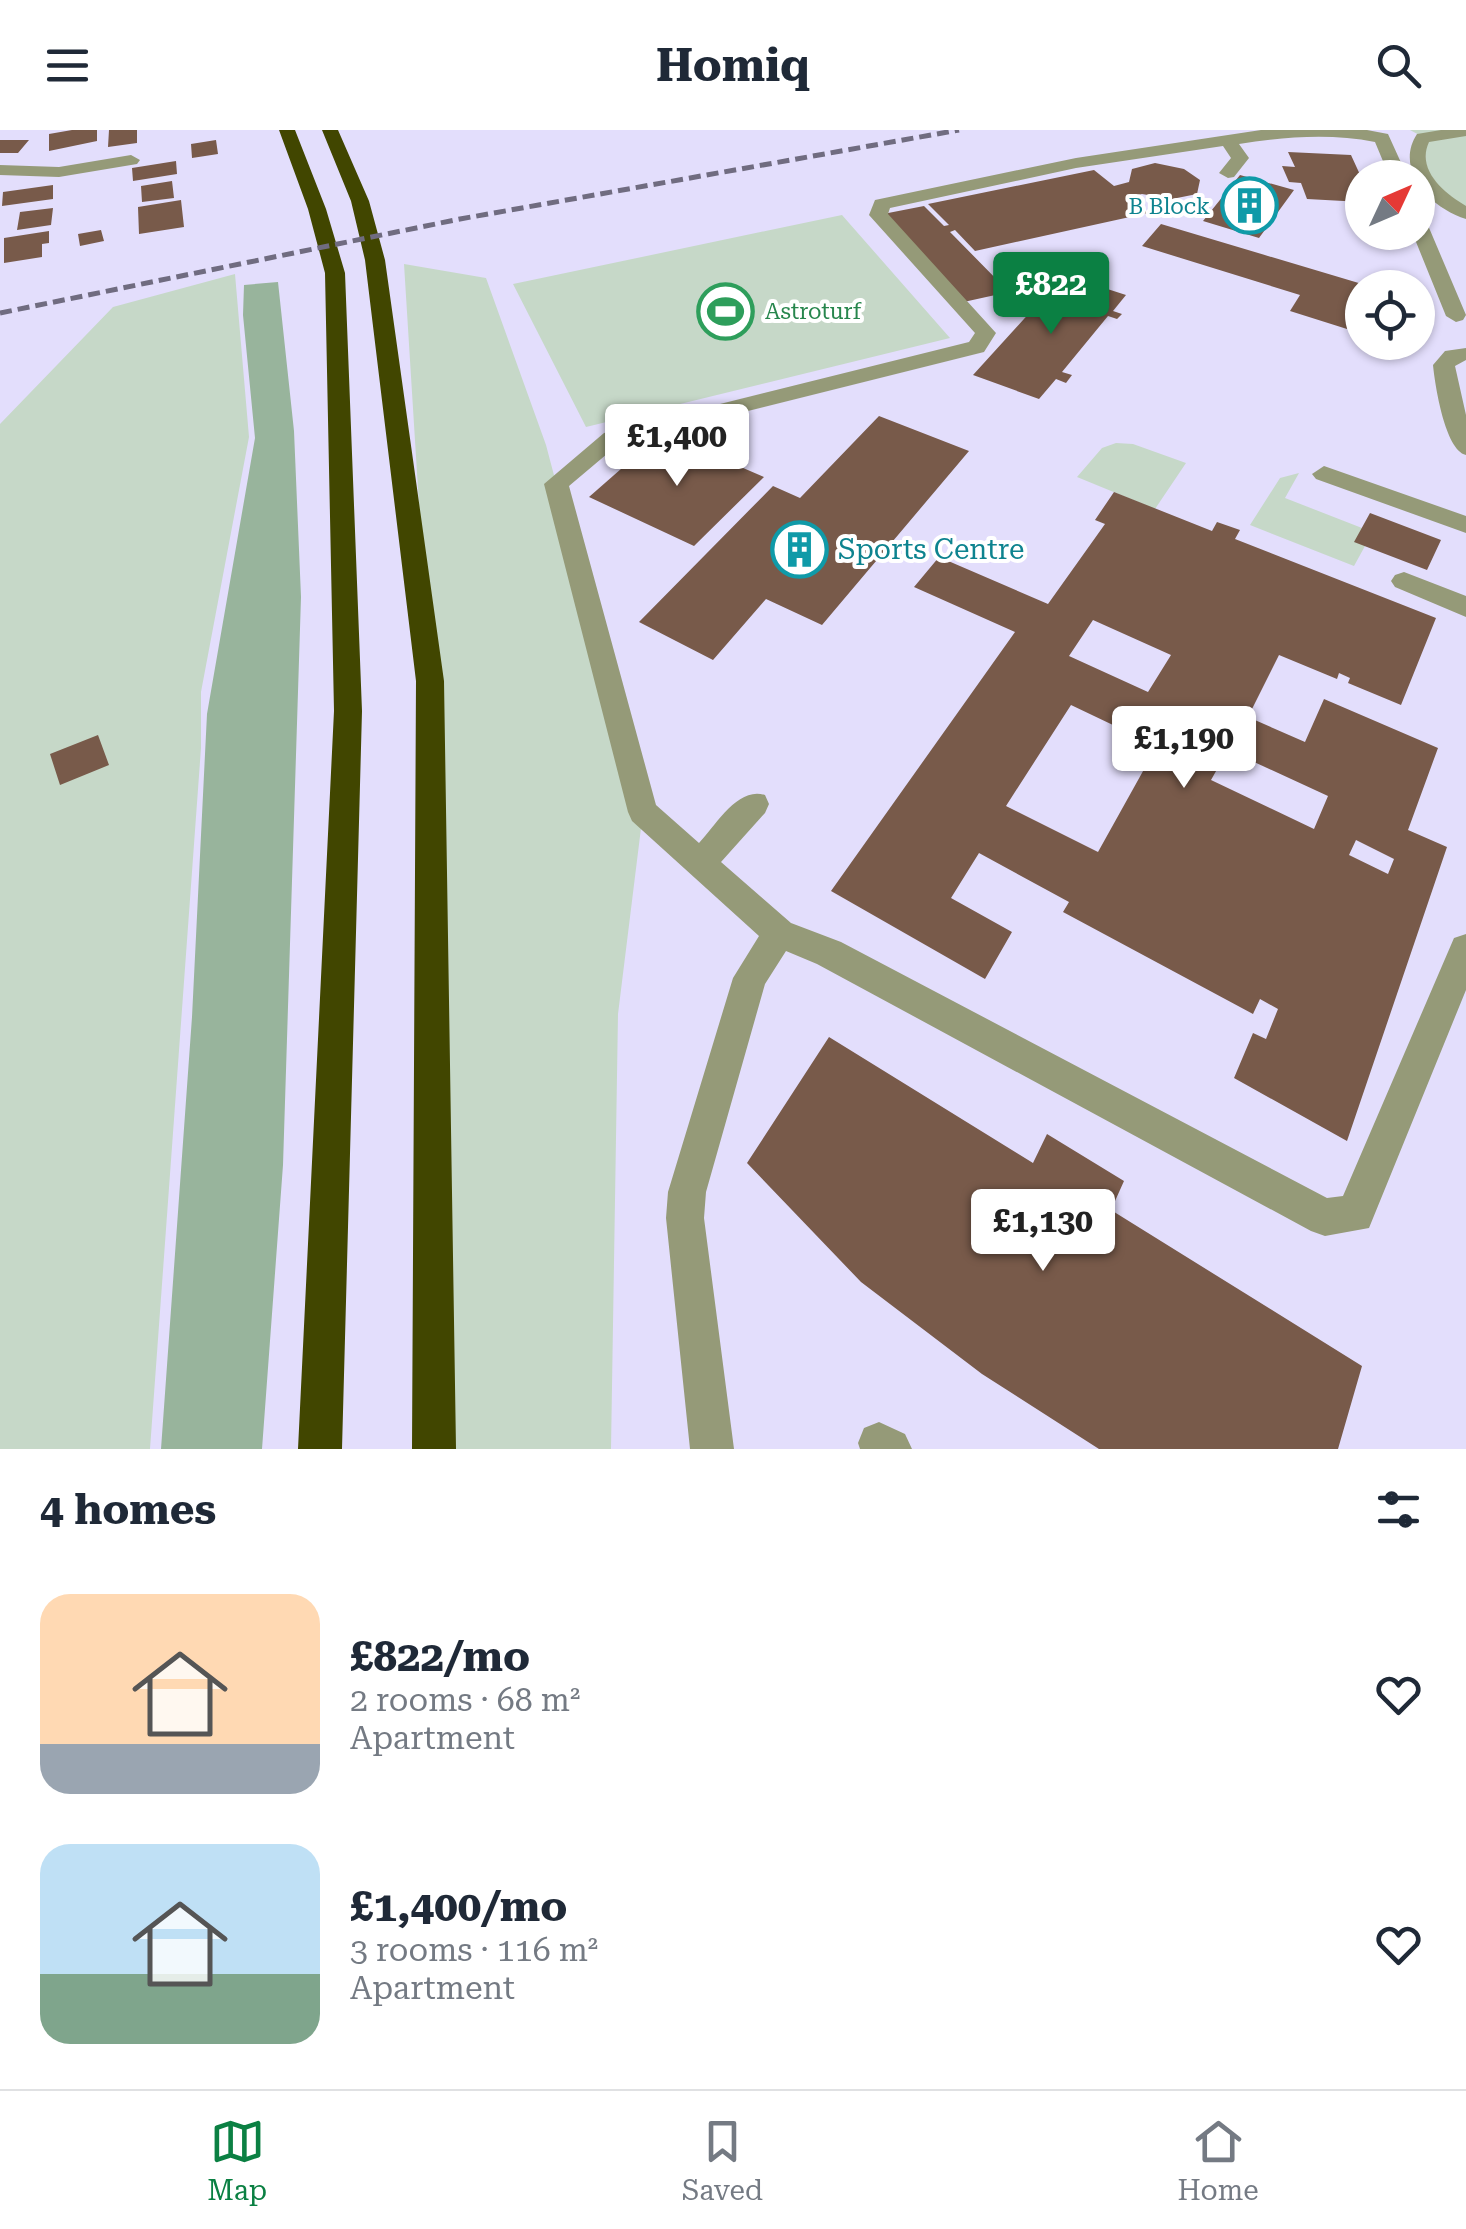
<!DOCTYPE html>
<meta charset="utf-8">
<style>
:root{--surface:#fff;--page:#f6f6f7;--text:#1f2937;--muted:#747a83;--line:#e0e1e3;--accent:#0b8043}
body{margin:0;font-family:"Roboto Serif",serif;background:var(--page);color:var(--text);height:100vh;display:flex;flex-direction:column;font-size:38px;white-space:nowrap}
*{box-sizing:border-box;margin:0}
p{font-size:32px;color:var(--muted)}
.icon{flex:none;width:55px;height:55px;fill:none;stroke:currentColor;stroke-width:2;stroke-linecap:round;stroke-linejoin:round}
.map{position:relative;height:1319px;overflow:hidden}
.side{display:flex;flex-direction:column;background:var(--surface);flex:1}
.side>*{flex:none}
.needle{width:65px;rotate:46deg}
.tools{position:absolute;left:1345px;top:30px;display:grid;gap:20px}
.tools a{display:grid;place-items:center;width:90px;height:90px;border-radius:50%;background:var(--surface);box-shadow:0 2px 8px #0004;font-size:50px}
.price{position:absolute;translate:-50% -85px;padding:0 22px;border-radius:10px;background:#fff;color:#222;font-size:32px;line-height:65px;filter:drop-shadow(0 2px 5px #0008)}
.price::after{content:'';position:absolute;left:50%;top:60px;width:30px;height:22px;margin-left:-15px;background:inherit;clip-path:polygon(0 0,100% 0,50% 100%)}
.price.on{background:var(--accent);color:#fff}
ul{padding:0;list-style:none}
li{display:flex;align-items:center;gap:30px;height:250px;padding:0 40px}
li span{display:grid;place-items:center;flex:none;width:280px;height:200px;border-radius:30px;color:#555}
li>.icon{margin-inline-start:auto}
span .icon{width:120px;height:120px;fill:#fffc;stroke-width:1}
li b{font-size:42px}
h2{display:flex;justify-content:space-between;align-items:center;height:120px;padding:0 40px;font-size:42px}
header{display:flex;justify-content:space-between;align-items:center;height:130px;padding:0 40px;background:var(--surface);font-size:45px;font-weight:700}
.dock{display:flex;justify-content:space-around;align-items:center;height:140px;border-top:2px solid var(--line);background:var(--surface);font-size:28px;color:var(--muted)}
.dock a{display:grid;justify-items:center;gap:5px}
.dock .on{color:var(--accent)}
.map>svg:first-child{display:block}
.green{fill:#c6d8c8}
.forest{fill:#98b49c}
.building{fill:#785a4a;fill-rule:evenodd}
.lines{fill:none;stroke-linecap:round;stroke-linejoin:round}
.minor{fill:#959a78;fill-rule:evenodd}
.highway{fill:#414600;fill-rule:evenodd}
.rail{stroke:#706c80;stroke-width:5;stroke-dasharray:12 6;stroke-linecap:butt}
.labels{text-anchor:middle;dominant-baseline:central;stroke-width:8;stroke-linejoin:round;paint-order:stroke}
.far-culture-label{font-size:22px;fill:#0d838f;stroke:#fff;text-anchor:end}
.far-leisure-label{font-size:22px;fill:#27864d;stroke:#fff;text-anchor:start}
.culture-label{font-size:28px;fill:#0d838f;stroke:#fff;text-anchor:start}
</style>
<header><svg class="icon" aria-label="menu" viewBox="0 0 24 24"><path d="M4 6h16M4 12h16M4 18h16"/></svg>Homiq<svg class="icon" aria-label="search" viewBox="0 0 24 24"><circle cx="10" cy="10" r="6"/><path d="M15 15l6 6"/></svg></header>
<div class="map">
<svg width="1466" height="1319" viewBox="0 0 1466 1319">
<rect width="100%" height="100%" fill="#e3defc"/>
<path class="green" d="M 1410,0 L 1466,0 L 1466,83 L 1429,57 L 1423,7 Z
M 842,85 L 950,208 L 586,297 L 513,154 Z
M 404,134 L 486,148 L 546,315 L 643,682 L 618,884 L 611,1319 L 434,1319 L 430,551 Z
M 235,144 L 249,307 L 201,562 L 201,618 L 150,1319 L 0,1319 L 0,294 L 113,177 Z
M 1116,313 L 1133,314 L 1186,333 L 1155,379 L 1077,347 L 1102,318 Z
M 1299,343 L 1285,368 L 1362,398 L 1365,416 L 1354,436 L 1250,395 L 1280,348 Z"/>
<path class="forest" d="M 278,152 L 294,301 L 301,467 L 283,1035 L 262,1319 L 161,1319 L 192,887 L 207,584 L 255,308 L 243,185 L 244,155 Z"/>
<path class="building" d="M 72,0 L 97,0 L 97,11 L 49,21 L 49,4 Z
M 109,0 L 137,0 L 137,13 L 108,17 Z
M 0,10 L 29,10 L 18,23 L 0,23 Z
M 216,10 L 218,24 L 192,28 L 191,14 Z
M 1288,22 L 1351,25 L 1362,49 L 1362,72 L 1307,69 L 1301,53 L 1289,52 L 1282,36 L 1295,37 Z
M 176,31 L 177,44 L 133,51 L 132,38 Z
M 1155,33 L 1184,39 L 1200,50 L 1197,64 L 1172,69 L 1142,64 L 1128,67 L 1148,83 L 975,121 L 955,100 L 950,102 L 1009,162 L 959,173 L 878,85 L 924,76 L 944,96 L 949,95 L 928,74 L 1094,40 L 1114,56 L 1129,52 L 1132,39 Z
M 1240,45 L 1294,60 L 1259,108 L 1203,91 Z
M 172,51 L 174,68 L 142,72 L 141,56 Z
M 53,55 L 53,69 L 2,76 L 3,62 Z
M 181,70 L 184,97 L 139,104 L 138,77 Z
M 53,78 L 51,95 L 17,100 L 20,82 Z
M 1161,94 L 1362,154 L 1362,184 L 1357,183 L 1347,199 L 1290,181 L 1300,165 L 1142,116 Z
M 101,100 L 104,111 L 80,116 L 78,104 Z
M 49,101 L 49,113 L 42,114 L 42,127 L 4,133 L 4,108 Z
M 1064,145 L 1126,165 L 1113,181 L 1122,184 L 1117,189 L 1108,186 L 1062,242 L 1072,245 L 1066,253 L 1056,249 L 1039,269 L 973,245 Z
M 879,286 L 969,321 L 822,495 L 766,469 L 713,530 L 639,492 L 773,356 L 800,368 Z
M 662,303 L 764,347 L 694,416 L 589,367 Z
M 1114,362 L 1212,401 L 1217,392 L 1240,400 L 1235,409 L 1436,488 L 1401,575 L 1348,553 L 1350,548 L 1339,543 L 1337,549 L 1279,525 L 1248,587 L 1305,612 L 1324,569 L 1438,618 L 1408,700 L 1447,717 L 1347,1011 L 1234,948 L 1253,903 L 1266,909 L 1278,879 L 1260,869 L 1253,884 L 1063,782 L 1069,772 L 979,723 L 951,768 L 1012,802 L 985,849 L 831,761 L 1015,502 L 914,457 L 939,427 L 1048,474 L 1105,394 L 1095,390 ZM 1093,490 L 1171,525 L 1148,562 L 1069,526 ZM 1071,575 L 1157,616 L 1098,722 L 1006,676 ZM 1228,620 L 1328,666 L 1314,699 L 1211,650 ZM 1356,710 L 1394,729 L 1388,744 L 1349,725 Z
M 1370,383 L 1441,410 L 1427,440 L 1354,412 Z
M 98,605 L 109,635 L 60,655 L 50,624 Z
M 829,907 L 1033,1033 L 1047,1004 L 1124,1051 L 1111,1080 L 1362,1236 L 1338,1319 L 1099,1319 L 982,1244 L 861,1152 L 747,1033 Z"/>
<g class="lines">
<path class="minor" d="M 1261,0 L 1367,0 L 1388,4 L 1408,48 L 1390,48 L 1375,12 C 1330,3 1283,7 1239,14 L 1249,28 L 1234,47 L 1228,48 L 1219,43 L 1231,28 L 1223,16 L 1076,38 L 890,78 L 888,84 L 996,203 L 984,222 L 620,313 L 569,356 L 656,675 L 699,713 C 716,695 738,656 765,665 L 769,674 L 765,683 L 721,732 L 791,793 L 841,812 L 1327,1068 L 1343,1066 L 1454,808 L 1466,804 L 1466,860 L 1369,1098 L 1325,1106 L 1311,1101 L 817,834 L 786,821 L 765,854 L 706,1062 L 704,1088 L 734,1319 L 690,1319 L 666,1088 L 668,1062 L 733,848 L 759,806 L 632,691 L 628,682 L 544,354 L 604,303 L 969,212 L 975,203 L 869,85 L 875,70 L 1076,28 Z
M 1441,0 L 1466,0 L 1466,6 L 1429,12 C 1416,40 1444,63 1466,76 L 1466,89 C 1430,78 1394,39 1417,4 Z
M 131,25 L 140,30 L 137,34 L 59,47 L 0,45 L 0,35 L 59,37 Z
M 1418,87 L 1427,93 L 1466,185 L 1463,190 L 1456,192 L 1446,186 L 1412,102 L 1418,102 Z
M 1466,218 L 1466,230 L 1455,236 L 1466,285 L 1466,325 C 1445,320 1435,255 1433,235 L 1445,221 Z
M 1324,336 L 1466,386 L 1466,403 L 1316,349 L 1312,344 Z
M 1404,442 L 1466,466 L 1466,487 L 1395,457 L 1391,451 L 1395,445 Z
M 879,1292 L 905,1304 L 912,1319 L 860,1319 L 858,1313 L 864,1298 Z"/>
<path class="highway" d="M 279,0 L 295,0 L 326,79 L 345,143 L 362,581 L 342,1319 L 298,1319 L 334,581 L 325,143 L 308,79 Z
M 322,0 L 338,0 L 369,71 L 385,130 L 444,551 L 456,1319 L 412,1319 L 416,551 L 365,130 L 351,71 Z"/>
<path class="rail" d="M 0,183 L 460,89 L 959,0"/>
</g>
<defs>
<symbol id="building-ring" viewBox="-11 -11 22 22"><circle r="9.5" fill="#fff" stroke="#0f9aa8" stroke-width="1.5"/><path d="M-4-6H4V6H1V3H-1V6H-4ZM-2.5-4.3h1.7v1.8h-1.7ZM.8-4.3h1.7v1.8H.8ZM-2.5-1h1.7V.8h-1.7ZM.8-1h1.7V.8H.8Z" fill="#0f9aa8"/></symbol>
<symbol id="stadium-ring" viewBox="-11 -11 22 22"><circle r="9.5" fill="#fff" stroke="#2e9e5b" stroke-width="1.5"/><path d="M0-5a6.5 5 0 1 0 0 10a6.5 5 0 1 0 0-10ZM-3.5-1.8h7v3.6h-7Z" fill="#2e9e5b"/></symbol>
</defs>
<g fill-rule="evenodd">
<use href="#building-ring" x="1218" y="44" width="63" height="63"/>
<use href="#stadium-ring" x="694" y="150" width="63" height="63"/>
<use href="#building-ring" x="768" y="388" width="63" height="63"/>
</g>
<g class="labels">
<g class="far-culture-label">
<text x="1210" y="76">B Block</text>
</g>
<g class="far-leisure-label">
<text x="765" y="181">Astroturf</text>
</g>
<g class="culture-label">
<text x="838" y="419">Sports Centre</text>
</g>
</g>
</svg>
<div class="tools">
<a><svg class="needle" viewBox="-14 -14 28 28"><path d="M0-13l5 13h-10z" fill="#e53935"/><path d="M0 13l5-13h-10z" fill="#747a83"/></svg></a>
<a><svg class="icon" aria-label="locate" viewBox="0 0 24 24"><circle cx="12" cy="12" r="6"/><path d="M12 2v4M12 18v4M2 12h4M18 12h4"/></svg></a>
</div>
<b class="price on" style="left:1051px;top:207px">£822</b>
<b class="price" style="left:677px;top:359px">£1,400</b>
<b class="price" style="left:1184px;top:661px">£1,190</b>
<b class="price" style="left:1043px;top:1144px">£1,130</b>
</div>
<section class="side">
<h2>4 homes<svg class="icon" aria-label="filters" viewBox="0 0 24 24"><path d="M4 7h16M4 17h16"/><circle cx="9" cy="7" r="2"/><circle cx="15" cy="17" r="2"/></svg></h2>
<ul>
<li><span style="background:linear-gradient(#ffd9b3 75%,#9aa5b1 0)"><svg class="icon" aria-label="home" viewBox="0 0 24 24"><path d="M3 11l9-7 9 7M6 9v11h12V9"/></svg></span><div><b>£822/mo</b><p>2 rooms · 68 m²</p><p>Apartment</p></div><svg class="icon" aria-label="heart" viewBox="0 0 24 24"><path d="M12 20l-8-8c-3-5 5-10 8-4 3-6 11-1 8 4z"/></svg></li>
<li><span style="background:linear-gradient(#bfe0f5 65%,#7fa58c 0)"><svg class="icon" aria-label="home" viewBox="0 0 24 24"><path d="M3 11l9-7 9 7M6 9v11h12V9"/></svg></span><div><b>£1,400/mo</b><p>3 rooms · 116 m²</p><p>Apartment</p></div><svg class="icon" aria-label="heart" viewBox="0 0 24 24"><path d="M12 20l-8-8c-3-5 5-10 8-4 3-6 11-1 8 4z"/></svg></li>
</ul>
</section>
<nav class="dock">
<a class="on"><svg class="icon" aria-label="map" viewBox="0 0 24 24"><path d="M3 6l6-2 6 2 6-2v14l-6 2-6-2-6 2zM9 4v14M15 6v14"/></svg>Map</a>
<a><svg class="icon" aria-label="saved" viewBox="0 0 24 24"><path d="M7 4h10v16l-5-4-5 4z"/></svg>Saved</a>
<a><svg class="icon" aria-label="home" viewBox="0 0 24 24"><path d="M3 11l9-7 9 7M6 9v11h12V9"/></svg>Home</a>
</nav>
